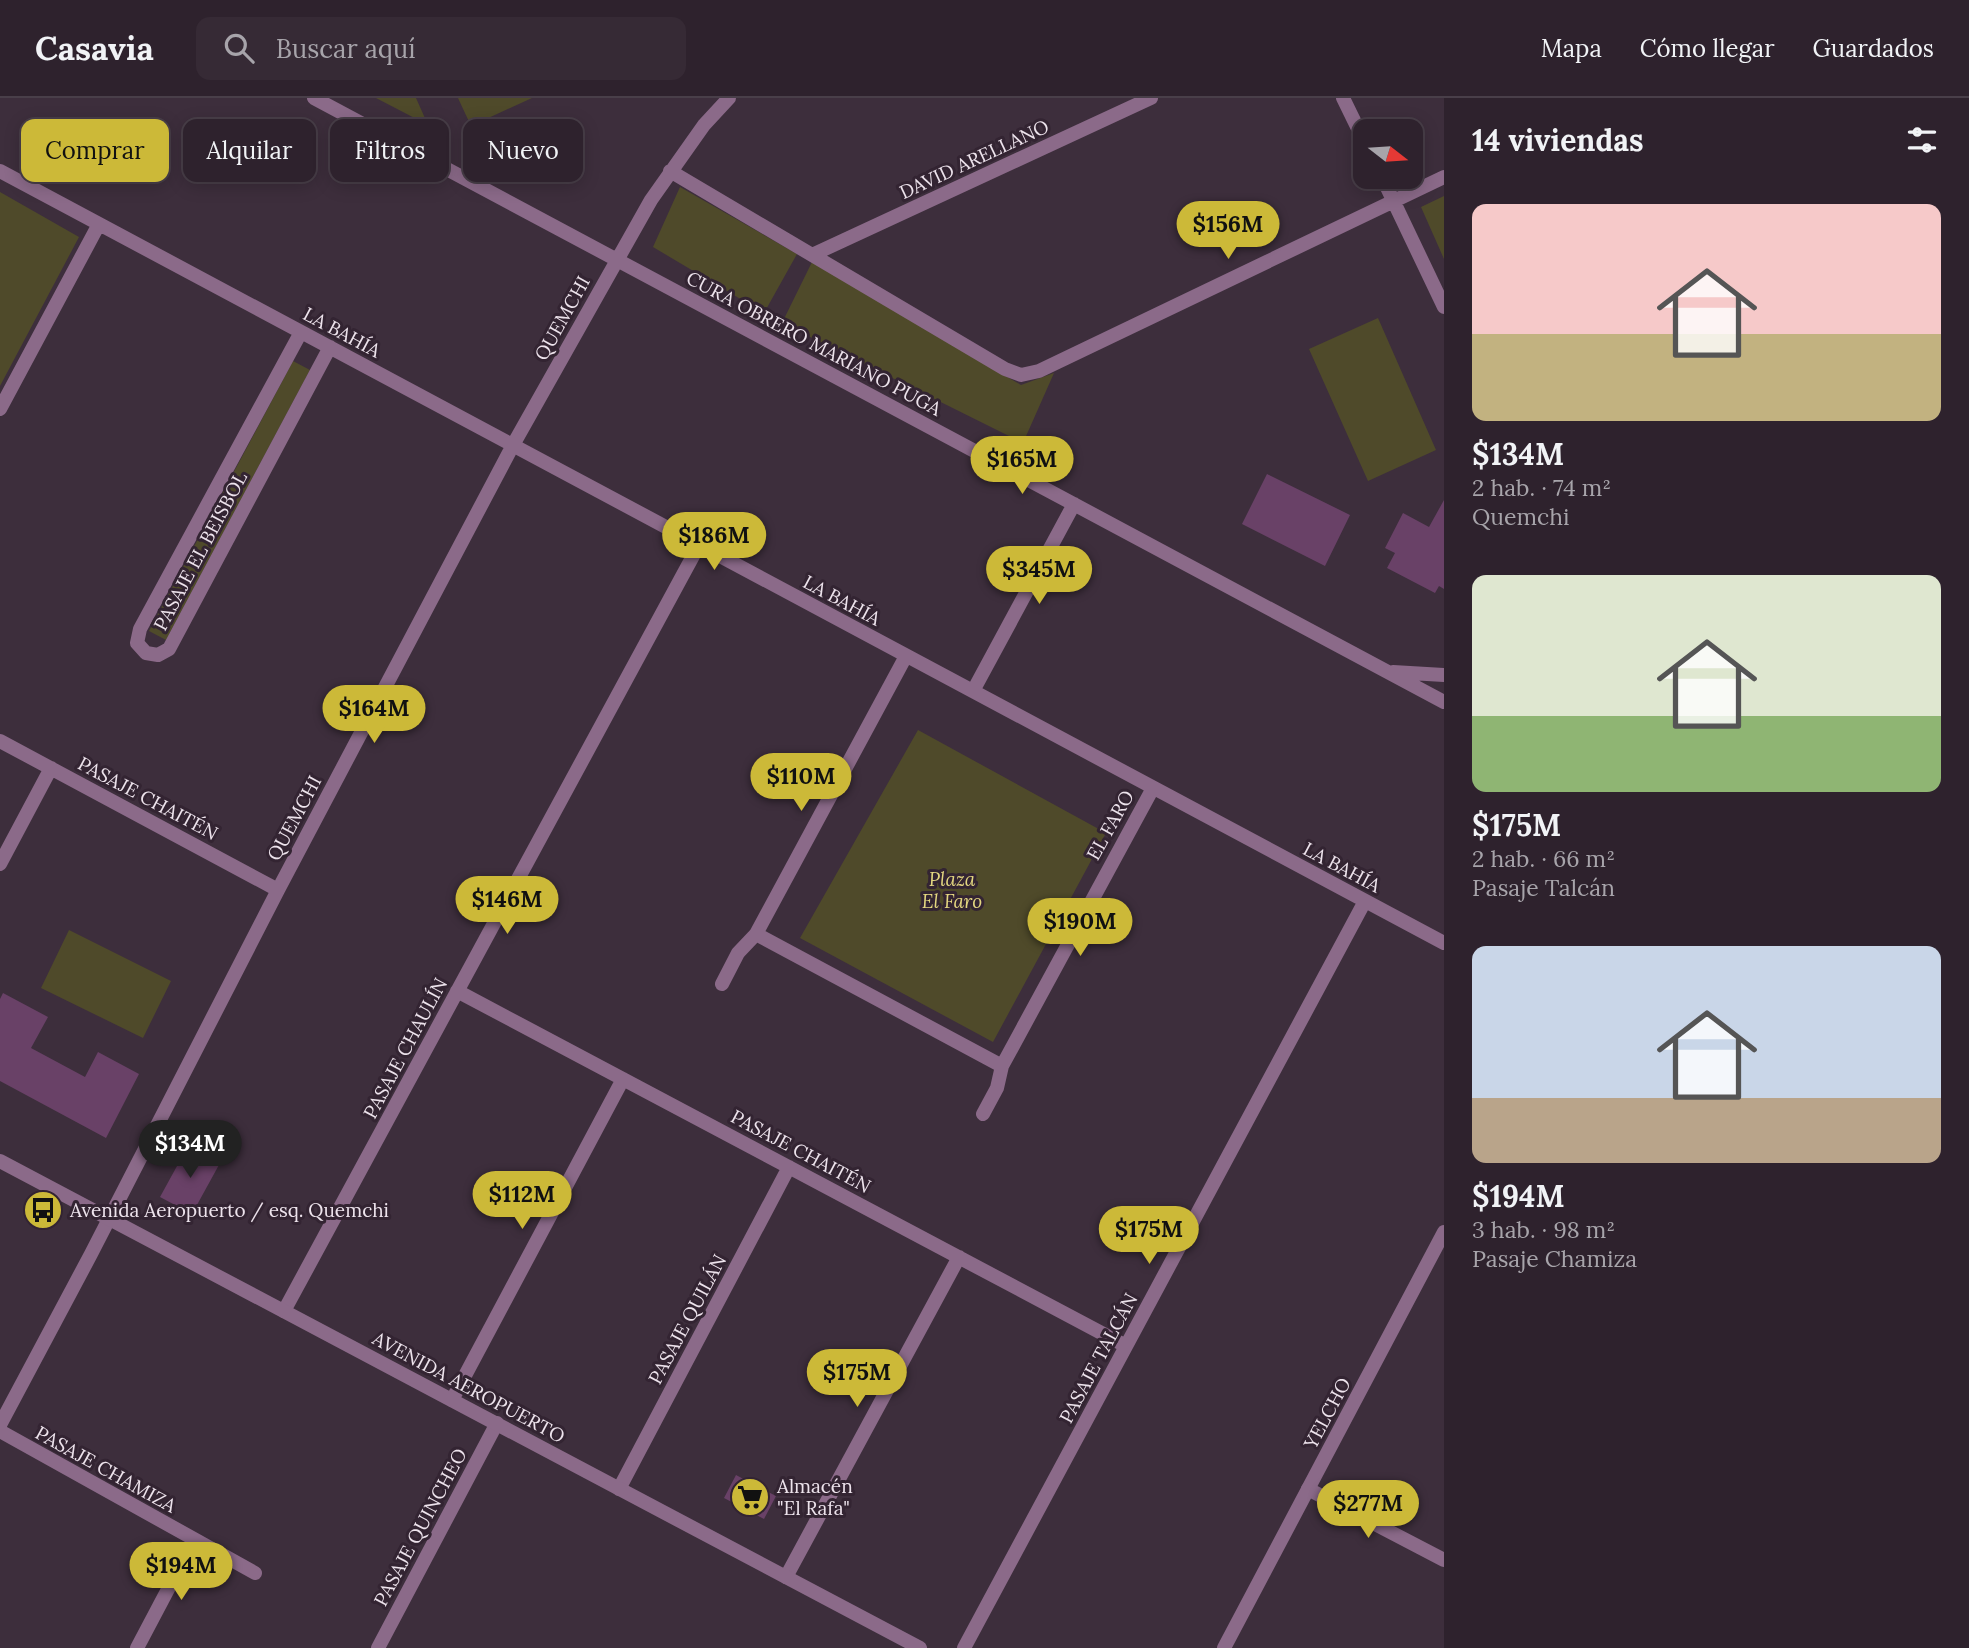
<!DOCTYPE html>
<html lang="es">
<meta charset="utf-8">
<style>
:root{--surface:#2e222d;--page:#362a35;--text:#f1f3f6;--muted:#a7a4aa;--line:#493f49;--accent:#ccb938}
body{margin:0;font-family:Lora,serif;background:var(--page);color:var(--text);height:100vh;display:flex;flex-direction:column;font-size:26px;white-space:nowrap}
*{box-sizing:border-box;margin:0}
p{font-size:23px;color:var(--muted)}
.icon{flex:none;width:38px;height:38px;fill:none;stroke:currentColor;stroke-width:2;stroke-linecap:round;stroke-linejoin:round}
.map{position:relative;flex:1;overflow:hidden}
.panel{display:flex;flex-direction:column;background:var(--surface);width:525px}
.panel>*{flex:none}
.guide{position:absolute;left:21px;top:21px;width:665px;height:63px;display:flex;gap:14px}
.needle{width:46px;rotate:107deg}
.tools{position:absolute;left:1353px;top:21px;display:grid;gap:14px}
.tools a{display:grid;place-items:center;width:70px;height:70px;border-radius:14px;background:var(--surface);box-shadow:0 4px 18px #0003,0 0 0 2px var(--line);font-size:35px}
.price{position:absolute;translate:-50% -60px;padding:0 16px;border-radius:24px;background:var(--accent);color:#111;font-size:23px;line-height:46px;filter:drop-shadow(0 2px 4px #0008)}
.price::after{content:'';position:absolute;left:50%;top:42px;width:21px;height:16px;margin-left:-10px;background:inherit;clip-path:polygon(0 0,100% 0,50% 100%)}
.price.current{background:#222;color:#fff}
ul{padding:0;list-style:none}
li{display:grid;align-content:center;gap:14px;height:371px;padding:0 28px}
li span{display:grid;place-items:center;height:217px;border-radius:14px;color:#555}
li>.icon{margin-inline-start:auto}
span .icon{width:126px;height:126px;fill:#fffc;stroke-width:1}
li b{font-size:30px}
h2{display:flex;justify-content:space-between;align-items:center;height:84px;padding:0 28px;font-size:30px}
.tag{padding:0 24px;border-radius:14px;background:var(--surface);box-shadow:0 4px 18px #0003,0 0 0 2px var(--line);font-size:24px;line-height:63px}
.tag.current{background:var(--accent);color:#111}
header{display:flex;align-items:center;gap:42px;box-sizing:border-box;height:98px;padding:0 35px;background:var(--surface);border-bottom:2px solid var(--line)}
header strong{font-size:33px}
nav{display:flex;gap:38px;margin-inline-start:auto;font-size:24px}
.search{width:490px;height:63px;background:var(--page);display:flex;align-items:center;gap:18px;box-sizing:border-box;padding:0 24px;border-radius:14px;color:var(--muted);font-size:26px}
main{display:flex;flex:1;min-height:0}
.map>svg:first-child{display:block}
.green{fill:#4f4a2a}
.building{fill:#694167}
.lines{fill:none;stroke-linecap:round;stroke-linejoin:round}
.minor{stroke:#8b6a89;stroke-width:14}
.tertiary{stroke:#8b6a89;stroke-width:14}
.labels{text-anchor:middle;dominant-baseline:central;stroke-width:6;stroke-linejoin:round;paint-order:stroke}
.street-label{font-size:19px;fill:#ede3ec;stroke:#332432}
.park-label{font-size:19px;font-style:italic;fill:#e4d780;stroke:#332432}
.poi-label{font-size:19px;fill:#ede3ec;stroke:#332432;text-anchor:start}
</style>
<header>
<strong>Casavia</strong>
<div class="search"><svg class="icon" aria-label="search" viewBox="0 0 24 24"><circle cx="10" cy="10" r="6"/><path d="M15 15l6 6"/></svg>Buscar aquí</div>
<nav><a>Mapa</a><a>Cómo llegar</a><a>Guardados</a></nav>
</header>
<main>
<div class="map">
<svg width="1444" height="1550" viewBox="0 0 1444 1550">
<rect width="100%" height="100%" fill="#3d2e3c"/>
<path class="green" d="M 376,0 L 416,0 L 428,27 Z
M 458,0 L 532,0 L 471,28 Z
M 680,89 L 797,156 L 764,215 L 653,149 Z
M 0,94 L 79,139 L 0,288 Z
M 1444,98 L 1444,161 L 1421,109 Z
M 812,164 L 1021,287 L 1054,275 L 1023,345 L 782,225 Z
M 1378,220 L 1436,352 L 1368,383 L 1309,251 Z
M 293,263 L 310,272 L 166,542 L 149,533 Z
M 918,632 L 1106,735 L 993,944 L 800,840 Z
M 69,832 L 171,883 L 143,940 L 41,890 Z"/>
<path class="building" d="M 1267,376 L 1350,417 L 1325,468 L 1242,426 Z
M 1444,402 L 1444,491 L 1439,488 L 1435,495 L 1387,470 L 1395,455 L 1385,450 L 1403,415 L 1429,429 Z
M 3,895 L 48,919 L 31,950 L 85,979 L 98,954 L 139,976 L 106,1040 L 0,983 L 0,901 Z
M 188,1048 L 220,1065 L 192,1116 L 160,1099 Z
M 736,1377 L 776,1398 L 764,1421 L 724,1400 Z"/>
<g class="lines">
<path class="minor" d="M 314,0 L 1444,604
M 1343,0 L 1365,45
M 0,73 L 1444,845
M 670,73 L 1005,271 L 1021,277 L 1039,273 L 1444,79
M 1382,79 L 1444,209
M 814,156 L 1151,0
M 301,234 L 140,531 L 137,545 L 146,555 L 158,557 L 169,551 L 330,249
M 0,311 L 99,126
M 1393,574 L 1444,577
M 973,593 L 1074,406
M 0,643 L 278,792
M 0,766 L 51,670
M 756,836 L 1002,968
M 722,886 L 738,855 L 756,836 L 906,558
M 457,893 L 1126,1248
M 983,1016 L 997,990 L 1002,968 L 1153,690
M 284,1213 L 699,447
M 452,1302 L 623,981
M 0,1327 L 91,1156 L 278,792 L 513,347 L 651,102 L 704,27 L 729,0
M 0,1333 L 255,1475
M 619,1391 L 789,1069
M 1308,1391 L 1444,1462
M 786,1479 L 959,1159
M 137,1550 L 194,1442
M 378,1550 L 497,1325
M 964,1550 L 1365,803"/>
<path class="tertiary" d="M 0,1063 L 920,1550
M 1224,1550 L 1444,1134"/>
</g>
<defs>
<symbol id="bus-disc" viewBox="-11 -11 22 22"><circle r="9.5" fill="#ccb938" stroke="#332432"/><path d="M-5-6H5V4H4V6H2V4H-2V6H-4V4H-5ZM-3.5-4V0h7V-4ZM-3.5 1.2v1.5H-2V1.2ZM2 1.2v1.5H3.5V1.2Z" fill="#111"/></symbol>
<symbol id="supermarket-disc" viewBox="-11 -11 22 22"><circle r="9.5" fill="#ccb938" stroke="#332432"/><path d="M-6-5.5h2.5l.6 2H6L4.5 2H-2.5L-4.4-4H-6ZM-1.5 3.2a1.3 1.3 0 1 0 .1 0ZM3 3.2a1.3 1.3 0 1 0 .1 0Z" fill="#111"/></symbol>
</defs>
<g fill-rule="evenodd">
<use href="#bus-disc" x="21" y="1090" width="44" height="44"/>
<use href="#supermarket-disc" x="728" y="1377" width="44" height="44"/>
</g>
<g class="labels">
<g class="street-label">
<text transform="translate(974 61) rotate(-25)">DAVID ARELLANO</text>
<text transform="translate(562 220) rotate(-61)">QUEMCHI</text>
<text transform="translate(342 234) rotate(28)">LA BAHÍA</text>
<text transform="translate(814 245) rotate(28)">CURA OBRERO MARIANO PUGA</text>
<text transform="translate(200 453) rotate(-62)">PASAJE EL BEISBOL</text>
<text transform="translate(842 502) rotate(28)">LA BAHÍA</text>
<text transform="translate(148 700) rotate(28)">PASAJE CHAITÉN</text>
<text transform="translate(294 720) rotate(-62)">QUEMCHI</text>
<text transform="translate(1110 727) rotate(-61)">EL FARO</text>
<text transform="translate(1342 769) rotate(28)">LA BAHÍA</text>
<text transform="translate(405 950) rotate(-62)">PASAJE CHAULÍN</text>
<text transform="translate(801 1053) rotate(28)">PASAJE CHAITÉN</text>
<text transform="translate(687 1221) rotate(-62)">PASAJE QUILÁN</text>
<text transform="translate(1098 1260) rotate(-62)">PASAJE TALCÁN</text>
<text transform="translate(469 1289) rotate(28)">AVENIDA AEROPUERTO</text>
<text transform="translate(1327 1315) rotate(-62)">YELCHO</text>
<text transform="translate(106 1371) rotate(29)">PASAJE CHAMIZA</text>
<text transform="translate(420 1429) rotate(-62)">PASAJE QUINCHEO</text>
</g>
<g class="park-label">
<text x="952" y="781">Plaza<tspan x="952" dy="22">El Faro</tspan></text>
</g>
<g class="poi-label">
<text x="70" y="1112">Avenida Aeropuerto / esq. Quemchi</text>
<text x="777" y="1388">Almacén<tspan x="777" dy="22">"El Rafa"</tspan></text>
</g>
</g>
</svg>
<div class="tools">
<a><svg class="needle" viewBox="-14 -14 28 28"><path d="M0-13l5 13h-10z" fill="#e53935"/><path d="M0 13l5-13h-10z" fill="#a7a4aa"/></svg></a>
</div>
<b class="price" style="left:1228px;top:163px">$156M</b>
<b class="price" style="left:1022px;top:398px">$165M</b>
<b class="price" style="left:714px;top:474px">$186M</b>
<b class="price" style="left:1039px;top:508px">$345M</b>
<b class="price" style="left:374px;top:647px">$164M</b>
<b class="price" style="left:801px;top:715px">$110M</b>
<b class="price" style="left:507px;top:838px">$146M</b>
<b class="price" style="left:1080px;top:860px">$190M</b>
<b class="price current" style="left:190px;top:1082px">$134M</b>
<b class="price" style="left:522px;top:1133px">$112M</b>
<b class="price" style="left:1149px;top:1168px">$175M</b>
<b class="price" style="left:857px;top:1311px">$175M</b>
<b class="price" style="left:1368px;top:1442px">$277M</b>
<b class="price" style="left:181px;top:1504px">$194M</b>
<div class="guide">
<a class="tag current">Comprar</a>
<a class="tag">Alquilar</a>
<a class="tag">Filtros</a>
<a class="tag">Nuevo</a>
</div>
</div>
<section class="panel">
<h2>14 viviendas<svg class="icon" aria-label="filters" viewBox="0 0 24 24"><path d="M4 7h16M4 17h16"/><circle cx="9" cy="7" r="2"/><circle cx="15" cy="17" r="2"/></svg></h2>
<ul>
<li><span style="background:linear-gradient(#f6c9c9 60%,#c2b280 0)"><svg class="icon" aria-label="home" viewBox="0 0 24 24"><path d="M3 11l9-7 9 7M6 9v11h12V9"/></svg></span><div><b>$134M</b><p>2 hab. · 74 m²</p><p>Quemchi</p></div></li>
<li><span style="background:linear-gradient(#dfe7d0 65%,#8fb573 0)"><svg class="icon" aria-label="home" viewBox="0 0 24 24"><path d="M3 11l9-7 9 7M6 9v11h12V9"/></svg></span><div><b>$175M</b><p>2 hab. · 66 m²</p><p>Pasaje Talcán</p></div></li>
<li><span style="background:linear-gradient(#c9d6e8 70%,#b9a48a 0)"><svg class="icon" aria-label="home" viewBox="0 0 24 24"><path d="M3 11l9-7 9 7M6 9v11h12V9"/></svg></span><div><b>$194M</b><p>3 hab. · 98 m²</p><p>Pasaje Chamiza</p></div></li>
</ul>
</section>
</main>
